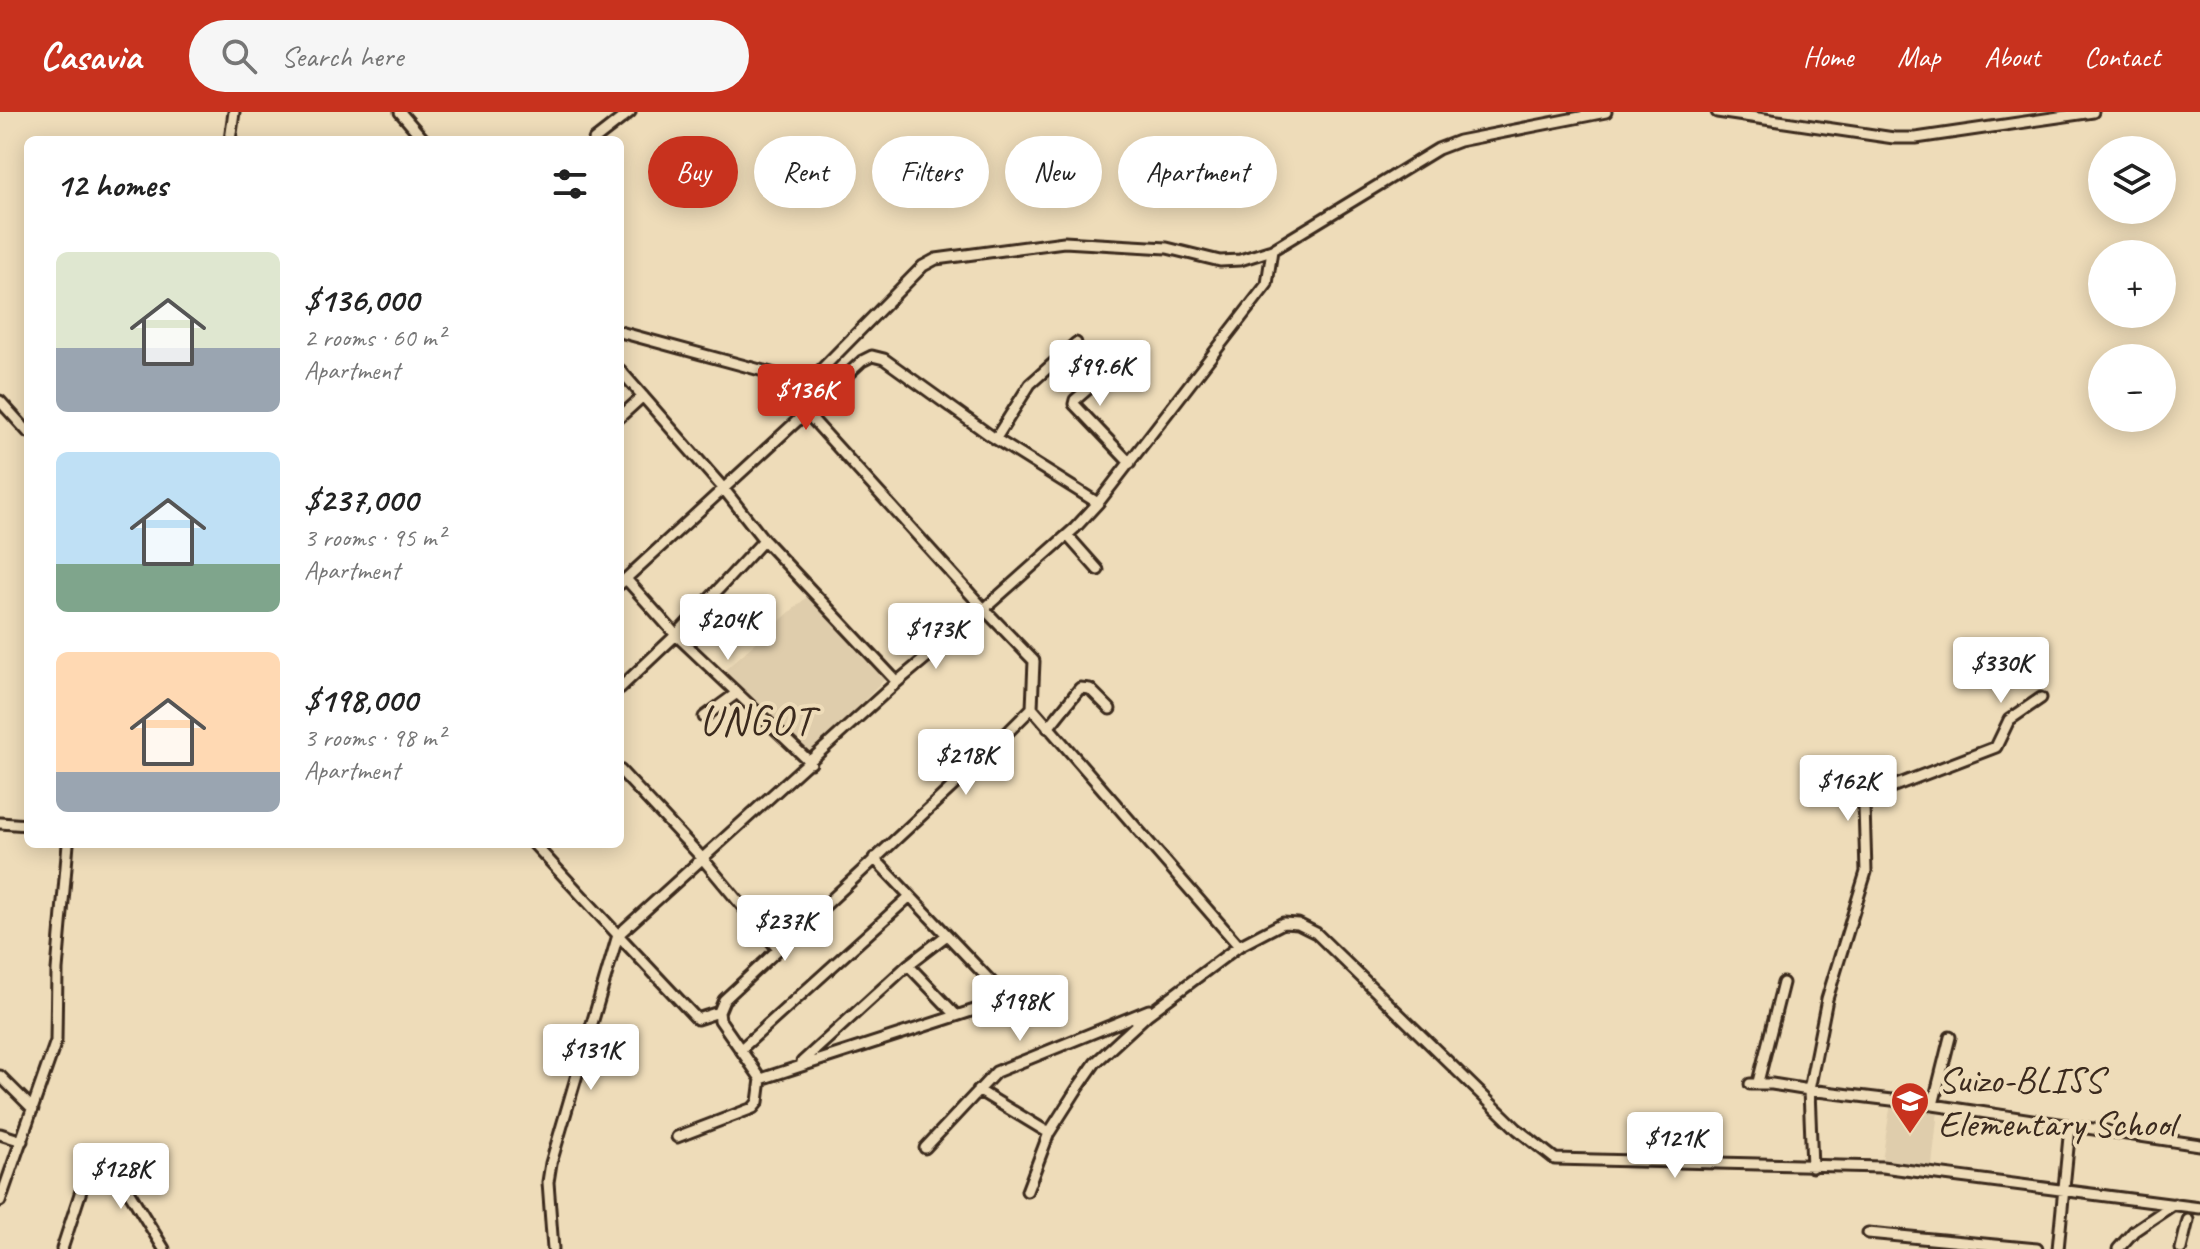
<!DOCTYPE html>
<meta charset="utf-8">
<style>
:root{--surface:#fff;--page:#f6f6f6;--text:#222;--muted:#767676;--accent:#c8321e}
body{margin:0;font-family:Caveat,sans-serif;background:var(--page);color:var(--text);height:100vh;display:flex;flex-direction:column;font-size:30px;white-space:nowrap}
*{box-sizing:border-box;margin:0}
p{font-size:26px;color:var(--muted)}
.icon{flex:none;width:44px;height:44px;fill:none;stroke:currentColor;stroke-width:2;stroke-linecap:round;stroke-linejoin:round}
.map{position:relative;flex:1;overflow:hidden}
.sheet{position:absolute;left:24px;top:24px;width:600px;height:712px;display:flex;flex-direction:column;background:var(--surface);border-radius:12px;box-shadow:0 4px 20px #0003}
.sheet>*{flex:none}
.top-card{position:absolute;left:648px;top:24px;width:760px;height:72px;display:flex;gap:16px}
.buttons{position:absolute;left:2088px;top:24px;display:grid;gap:16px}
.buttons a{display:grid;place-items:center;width:88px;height:88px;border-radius:50%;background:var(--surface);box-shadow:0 4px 20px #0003;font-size:40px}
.price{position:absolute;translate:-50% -68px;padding:0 18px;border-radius:8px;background:#fff;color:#222;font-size:26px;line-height:52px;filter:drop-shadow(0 2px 4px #0008)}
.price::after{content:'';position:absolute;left:50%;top:48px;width:24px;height:18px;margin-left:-12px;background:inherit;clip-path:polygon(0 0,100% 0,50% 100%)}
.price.on{background:var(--accent);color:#fff}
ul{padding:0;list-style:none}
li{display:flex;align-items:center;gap:24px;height:200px;padding:0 32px}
li span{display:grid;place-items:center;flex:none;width:224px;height:160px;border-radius:12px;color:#555}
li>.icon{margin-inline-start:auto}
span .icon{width:96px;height:96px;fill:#fffc;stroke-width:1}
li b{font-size:34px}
h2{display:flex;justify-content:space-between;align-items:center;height:96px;padding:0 32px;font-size:34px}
.tag{padding:0 28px;border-radius:36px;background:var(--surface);box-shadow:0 4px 20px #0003;font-size:28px;line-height:72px}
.tag.on{background:var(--accent);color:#fff}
header{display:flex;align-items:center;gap:48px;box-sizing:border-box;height:112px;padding:0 40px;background:var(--accent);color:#fff}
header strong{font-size:38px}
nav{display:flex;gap:44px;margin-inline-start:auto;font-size:28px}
.search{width:560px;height:72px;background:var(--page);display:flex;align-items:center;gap:20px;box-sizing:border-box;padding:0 28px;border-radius:44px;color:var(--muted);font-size:30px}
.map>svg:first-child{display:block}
.built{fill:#dfcdac}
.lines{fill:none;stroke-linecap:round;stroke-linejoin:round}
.minor-casing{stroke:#3b2a1e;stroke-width:15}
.minor{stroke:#eedcb9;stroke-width:9}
.labels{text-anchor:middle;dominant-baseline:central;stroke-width:8;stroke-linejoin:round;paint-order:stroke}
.poi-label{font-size:38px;fill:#3b2a1e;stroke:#eedcb9;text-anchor:start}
.quarter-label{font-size:42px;letter-spacing:2px;fill:#3b2a1e;stroke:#eedcb9}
</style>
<header>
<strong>Casavia</strong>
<div class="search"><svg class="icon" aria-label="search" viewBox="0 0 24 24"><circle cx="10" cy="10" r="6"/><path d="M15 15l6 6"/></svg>Search here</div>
<nav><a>Home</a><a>Map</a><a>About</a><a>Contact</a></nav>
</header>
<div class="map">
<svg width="2200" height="1137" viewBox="0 0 2200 1137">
<rect width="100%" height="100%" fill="#eedcb9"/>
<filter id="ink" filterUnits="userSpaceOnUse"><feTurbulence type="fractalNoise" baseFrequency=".0125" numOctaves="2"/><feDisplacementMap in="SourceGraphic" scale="16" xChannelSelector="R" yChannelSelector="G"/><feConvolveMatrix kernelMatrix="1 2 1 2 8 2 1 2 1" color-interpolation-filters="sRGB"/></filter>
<g filter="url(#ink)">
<path class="built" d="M 809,483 L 886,566 L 808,647 L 725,558 Z
M 1891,991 L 1938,998 L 1932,1054 L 1882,1048 Z"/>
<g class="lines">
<defs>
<path id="minor" d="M 400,0 L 424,28
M 1717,0 L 1894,26 L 1916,26 L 2093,0
M 230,28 L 234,0
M 594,28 L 630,0
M 620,220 L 808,271 L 923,154 L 936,147 L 1064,130 L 1167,136 L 1220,149 L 1240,148 L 1272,138 L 1438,37 L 1459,29 L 1606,0
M 1127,243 L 1075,288 L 1074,292 L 1130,351
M 620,258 L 723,376 L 764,428 L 897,570 L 984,497 L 1034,549 L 1032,596 L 1239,834
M 0,289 L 28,320
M 805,299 L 984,497 L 1075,416 L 1098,391 L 1267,172 L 1272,138
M 620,305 L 643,284
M 996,326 L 1030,272 L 1076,231
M 1067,423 L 1098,458
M 626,467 L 676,523 L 811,651
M 620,472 L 862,249 L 872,244 L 884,247 L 991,324 L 1098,391
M 620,576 L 676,523 L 764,428
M 704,605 L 737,581
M 1048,616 L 1080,576 L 1090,577 L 1110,597
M 620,658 L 703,747 L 777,836
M 0,711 L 28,713
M 534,732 L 618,823 L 897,570
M 618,823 L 697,907 L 719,900
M 908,853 L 955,902
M 741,937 L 909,785
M 802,950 L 908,853 L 947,823
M 0,964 L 33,997
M 761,967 L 720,908 L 719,900 L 724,888 L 970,658 L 1032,596
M 761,967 L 990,893 L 1001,886 L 1000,879 L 874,746
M 1758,970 L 1783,871
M 1750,972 L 1772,972 L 1809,978 L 1827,887 L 1866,760 L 1864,694 L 1868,684 L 1996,635 L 2009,608 L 2041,586
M 978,978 L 1049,1021
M 1933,993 L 1950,925
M 0,1022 L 22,1029
M 677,1025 L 753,996 L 758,990 L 761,967
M 925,1036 L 996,960 L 1149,898
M 1812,1055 L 1809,978 L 1933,993 L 2200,1033
M 1027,1079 L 1049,1021 L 1077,977 L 1095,951 L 1147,903 L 1239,834 L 1283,811 L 1298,812 L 1316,821 L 1517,1017 L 1555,1047 L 1882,1055 L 2200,1096
M 0,1089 L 56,929 L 57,858 L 68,732
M 1868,1121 L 2037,1137
M 62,1137 L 91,1048 L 100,1042 L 107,1044 L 164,1137
M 553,1137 L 548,1070 L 551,1051 L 618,823
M 2058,1137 L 2070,1015
M 2118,1137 L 2134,1119 L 2174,1092
M 2181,1137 L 2188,1108"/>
</defs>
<use href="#minor" class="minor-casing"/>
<use href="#minor" class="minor"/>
</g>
</g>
<defs>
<symbol id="school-pin" viewBox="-11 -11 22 30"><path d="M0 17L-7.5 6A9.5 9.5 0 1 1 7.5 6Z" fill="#c8321e" stroke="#eedcb9"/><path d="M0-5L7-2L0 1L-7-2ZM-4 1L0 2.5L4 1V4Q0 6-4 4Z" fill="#fff"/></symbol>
</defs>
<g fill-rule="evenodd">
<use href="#school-pin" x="1888" y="967" width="44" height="60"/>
</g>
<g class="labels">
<g class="poi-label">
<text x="1938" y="967">Suizo-BLISS<tspan x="1938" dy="44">Elementary School</tspan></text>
</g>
<g class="quarter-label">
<text x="757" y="608">UNGOT</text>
</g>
</g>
</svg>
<div class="buttons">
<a><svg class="icon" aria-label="layers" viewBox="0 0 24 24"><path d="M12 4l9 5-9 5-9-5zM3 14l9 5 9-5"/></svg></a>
<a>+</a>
<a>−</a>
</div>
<b class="price" style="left:1100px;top:296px">$99.6K</b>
<b class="price on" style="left:806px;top:320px">$136K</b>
<b class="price" style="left:728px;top:550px">$204K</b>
<b class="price" style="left:936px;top:559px">$173K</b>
<b class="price" style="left:2001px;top:593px">$330K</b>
<b class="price" style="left:966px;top:685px">$218K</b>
<b class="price" style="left:1848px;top:711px">$162K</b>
<b class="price" style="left:785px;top:851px">$237K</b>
<b class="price" style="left:1020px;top:931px">$198K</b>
<b class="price" style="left:591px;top:980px">$131K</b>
<b class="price" style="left:1675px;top:1068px">$121K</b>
<b class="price" style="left:121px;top:1099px">$128K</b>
<div class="top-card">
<a class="tag on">Buy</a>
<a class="tag">Rent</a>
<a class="tag">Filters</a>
<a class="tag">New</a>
<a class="tag">Apartment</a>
</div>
<section class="sheet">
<h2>12 homes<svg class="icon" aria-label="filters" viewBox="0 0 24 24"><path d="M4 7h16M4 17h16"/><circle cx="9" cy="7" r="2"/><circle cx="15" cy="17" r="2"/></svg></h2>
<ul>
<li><span style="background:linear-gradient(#dfe7d0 60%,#9aa5b1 0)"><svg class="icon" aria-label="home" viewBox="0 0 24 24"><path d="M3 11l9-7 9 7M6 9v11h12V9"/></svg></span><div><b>$136,000</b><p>2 rooms · 60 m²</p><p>Apartment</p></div></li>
<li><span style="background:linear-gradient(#bfe0f5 70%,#7fa58c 0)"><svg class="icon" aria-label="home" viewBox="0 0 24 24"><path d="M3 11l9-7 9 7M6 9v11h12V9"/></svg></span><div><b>$237,000</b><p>3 rooms · 95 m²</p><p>Apartment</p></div></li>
<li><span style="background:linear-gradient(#ffd9b3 75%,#9aa5b1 0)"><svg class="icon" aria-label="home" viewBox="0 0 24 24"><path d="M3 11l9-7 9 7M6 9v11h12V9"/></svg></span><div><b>$198,000</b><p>3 rooms · 98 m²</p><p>Apartment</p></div></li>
</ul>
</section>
</div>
